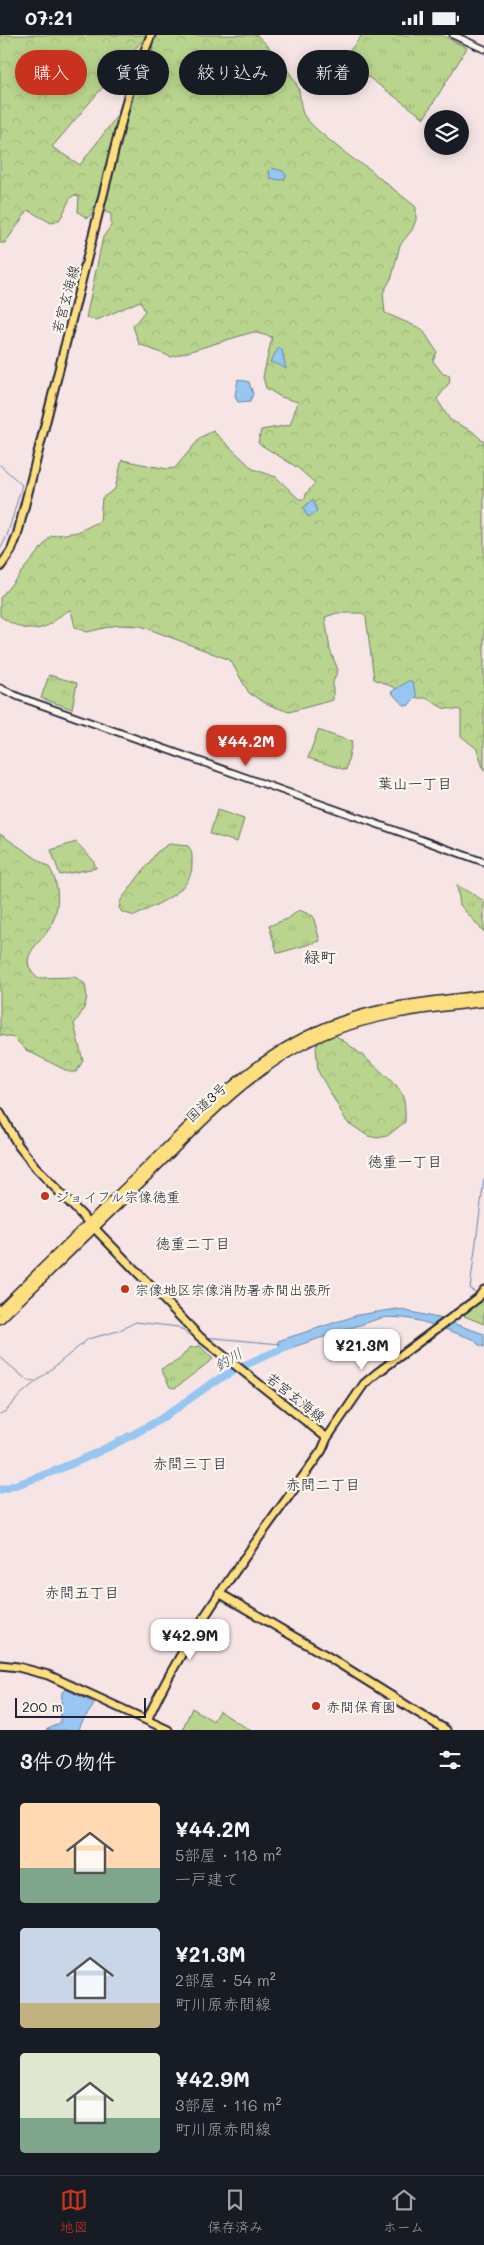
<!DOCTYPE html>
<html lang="ja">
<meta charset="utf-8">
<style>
:root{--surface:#171b24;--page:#20242c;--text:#f1f3f6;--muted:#9ea1a6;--line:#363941;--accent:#c8321e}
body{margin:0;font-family:Mali,"Klee One",sans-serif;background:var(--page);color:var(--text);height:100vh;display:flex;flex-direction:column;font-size:19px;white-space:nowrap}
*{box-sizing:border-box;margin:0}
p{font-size:16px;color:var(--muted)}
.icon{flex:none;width:28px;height:28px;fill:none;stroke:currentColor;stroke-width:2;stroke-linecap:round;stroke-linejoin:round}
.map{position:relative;height:1695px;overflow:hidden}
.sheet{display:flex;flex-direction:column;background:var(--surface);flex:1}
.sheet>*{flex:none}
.guide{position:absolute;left:15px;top:15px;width:455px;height:45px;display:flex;gap:10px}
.controls{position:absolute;left:424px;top:75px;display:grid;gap:10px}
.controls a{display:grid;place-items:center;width:45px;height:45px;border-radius:50%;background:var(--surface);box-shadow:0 2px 12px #0003;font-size:25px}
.scale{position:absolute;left:15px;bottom:12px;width:131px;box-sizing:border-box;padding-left:5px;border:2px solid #22223b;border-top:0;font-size:14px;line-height:18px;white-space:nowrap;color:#22223b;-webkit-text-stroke:4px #fbf7ec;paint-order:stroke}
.price{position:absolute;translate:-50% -42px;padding:0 11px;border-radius:10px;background:#fff;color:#222;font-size:16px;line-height:32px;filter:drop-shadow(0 1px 2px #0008)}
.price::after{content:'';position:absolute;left:50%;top:30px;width:15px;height:11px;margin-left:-8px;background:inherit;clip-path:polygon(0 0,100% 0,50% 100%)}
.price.selected{background:var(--accent);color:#fff}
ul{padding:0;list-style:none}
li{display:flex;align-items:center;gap:15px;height:125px;padding:0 20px}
li span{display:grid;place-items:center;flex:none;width:140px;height:100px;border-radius:5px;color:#555}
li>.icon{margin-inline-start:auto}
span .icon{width:60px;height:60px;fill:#fffc;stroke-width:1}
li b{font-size:21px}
h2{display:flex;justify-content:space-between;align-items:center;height:60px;padding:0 20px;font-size:21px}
.pill{padding:0 18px;border-radius:22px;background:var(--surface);box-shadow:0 2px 12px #0003;font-size:18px;line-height:45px}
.pill.selected{background:var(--accent);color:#fff}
.status{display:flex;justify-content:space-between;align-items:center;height:35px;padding:0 25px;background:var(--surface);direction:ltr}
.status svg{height:14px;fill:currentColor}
.dock{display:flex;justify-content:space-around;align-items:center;height:70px;border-top:1px solid var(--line);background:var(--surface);font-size:14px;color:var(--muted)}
.dock a{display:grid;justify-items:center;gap:2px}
.dock .selected{color:var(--accent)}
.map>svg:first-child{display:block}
.forest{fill:url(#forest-crowns);stroke:#6e7c64;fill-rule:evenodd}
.park{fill:url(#park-tufts);stroke:#6e7c64}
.pitch{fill:#b9d58d;stroke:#6e7c64}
.water{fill:#96c6f1;stroke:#6884a8}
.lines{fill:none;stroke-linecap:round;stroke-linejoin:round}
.stream{stroke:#6884a8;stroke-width:1}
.river{stroke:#96c6f1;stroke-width:8}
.minor-casing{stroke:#22223b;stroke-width:9}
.major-casing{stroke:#22223b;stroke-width:11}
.highway-casing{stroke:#22223b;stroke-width:11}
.minor{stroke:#fbf7ec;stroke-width:5.5}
.major{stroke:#fddf80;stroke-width:7}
.highway{stroke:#fddf80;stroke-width:8}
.poi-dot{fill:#c8321e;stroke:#fbf7ec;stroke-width:2}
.labels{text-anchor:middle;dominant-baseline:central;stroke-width:4.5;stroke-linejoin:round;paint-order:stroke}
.street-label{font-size:14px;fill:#22223b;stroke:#fbf7ec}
.poi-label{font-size:14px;fill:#22223b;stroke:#fbf7ec;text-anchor:start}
.neighbourhood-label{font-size:15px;fill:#22223b;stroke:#fbf7ec}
.water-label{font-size:15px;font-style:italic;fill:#455372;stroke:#fbf7ec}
.quarter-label{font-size:16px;fill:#22223b;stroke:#fbf7ec}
</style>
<div class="status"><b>07:21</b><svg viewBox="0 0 49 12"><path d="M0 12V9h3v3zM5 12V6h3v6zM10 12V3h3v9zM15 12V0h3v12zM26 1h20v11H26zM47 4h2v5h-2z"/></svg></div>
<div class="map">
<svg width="484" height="1695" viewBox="0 0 484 1695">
<defs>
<pattern id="forest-crowns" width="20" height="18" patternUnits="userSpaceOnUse" patternTransform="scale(1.25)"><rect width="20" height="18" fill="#b9d58d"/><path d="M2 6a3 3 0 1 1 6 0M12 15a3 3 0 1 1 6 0" fill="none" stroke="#9fb77b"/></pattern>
<pattern id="park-tufts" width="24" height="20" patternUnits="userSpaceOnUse" patternTransform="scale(1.25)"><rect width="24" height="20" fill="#b9d58d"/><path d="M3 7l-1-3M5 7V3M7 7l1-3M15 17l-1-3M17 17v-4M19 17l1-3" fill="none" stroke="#9fb77b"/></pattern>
</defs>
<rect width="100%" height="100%" fill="#f7e5e5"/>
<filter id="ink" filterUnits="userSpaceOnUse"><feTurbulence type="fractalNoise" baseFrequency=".02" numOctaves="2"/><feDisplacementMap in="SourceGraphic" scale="10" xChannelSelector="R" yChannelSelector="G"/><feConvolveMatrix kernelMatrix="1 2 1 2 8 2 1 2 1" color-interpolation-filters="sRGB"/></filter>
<g filter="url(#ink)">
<path class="forest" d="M 0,0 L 257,0 C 271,14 293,37 299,56 C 301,65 300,75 305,82 C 314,94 340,114 352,123 C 361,130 370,132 377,141 L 416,172 L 416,185 L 412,195 L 400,210 L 392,242 L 383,258 L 385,278 L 422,294 L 437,317 L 433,326 L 443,339 L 449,340 L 450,347 L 437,364 L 450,385 L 472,396 L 484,407 L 484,736 L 477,714 L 461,701 L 461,675 L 443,673 L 426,663 L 418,663 L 374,644 L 366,582 L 362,578 L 337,578 L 325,582 L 330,615 L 338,635 L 333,647 L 333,665 L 289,677 L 267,669 L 249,658 L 230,625 L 141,591 L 117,590 L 87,597 L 75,592 L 71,575 C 59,578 55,589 44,592 C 28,598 13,590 0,581 L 0,563 L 51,501 L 78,497 L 100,486 L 102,463 L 115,454 L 122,425 L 167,434 L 175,433 L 201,402 L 213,396 L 253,434 L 276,442 L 299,464 L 305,464 L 306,459 L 315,448 L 298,433 L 258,408 L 261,395 L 290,390 L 298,367 L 281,362 L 266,353 L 263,342 L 272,302 L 253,297 L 171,322 L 139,309 L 133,291 L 145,276 L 140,266 L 97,285 L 86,283 L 103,202 L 111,191 L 111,179 L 98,174 L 87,183 L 78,177 L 79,161 L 74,160 C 65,166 66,180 57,187 L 51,188 L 28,175 L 5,208 L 0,208 L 0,97 L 2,97 L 0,93 ZM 141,7 L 152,9 C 160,31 94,110 80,130 L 52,112 Z
M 0,799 L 49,832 C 61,851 60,876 49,894 C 38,911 16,922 37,943 L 75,942 L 85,949 C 89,968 85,973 74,989 L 83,1026 L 76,1037 L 69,1037 L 26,1015 L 14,1003 L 0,1000 Z
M 169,809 L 188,811 C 193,817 192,822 192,830 C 192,858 155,869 135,881 L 122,877 L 119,873 L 121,865 L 157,817 Z
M 334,1000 C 347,1006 393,1045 400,1056 C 406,1066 405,1076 405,1087 L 387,1101 L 377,1103 L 368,1101 L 347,1087 L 318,1036 L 316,1012 L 322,1002 Z"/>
<path class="park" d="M 362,0 L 442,0 L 467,13 L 424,83 L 345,25 L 345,22 Z
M 49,640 L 77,648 L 72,674 L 41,663 Z
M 318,695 L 352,707 L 346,735 L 308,723 Z
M 217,775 L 244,784 L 237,807 L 210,799 Z
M 76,807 L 93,825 L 96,833 L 60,840 L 51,815 Z
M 457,850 L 484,866 L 484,897 L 460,870 Z
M 299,875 L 313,881 L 320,906 L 279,918 L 277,917 L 269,891 L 289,883 Z
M 481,1266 L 484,1269 L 484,1289 L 464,1281 L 464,1279 Z
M 200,1311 L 213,1324 L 175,1353 L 170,1352 L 161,1334 L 179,1325 L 189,1313 Z"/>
<path class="pitch" d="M 192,1673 L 213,1686 L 219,1676 L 250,1695 L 182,1695 Z"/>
<path class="water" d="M 272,133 L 283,136 L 286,140 L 285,144 L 279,145 L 270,143 L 269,136 Z
M 279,312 L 282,315 L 286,334 L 279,330 L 270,327 Z
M 238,344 L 249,347 L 253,359 L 250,366 L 238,367 L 235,361 Z
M 313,464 L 317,477 L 308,482 L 303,473 Z
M 408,646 L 412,646 L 417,661 L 408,671 L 402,669 L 391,657 Z
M 397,1274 L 438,1283 L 484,1299 L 484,1312 L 479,1310 L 473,1304 C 443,1294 412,1279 381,1283 L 281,1316 L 278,1306 L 358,1280 Z
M 66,1654 L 92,1667 L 94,1669 C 90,1678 81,1685 79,1695 L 46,1695 L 60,1688 L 62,1657 Z"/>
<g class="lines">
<path class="stream" d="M 0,430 L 22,450 L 7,501 L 0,515
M 477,1258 L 470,1254 L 484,1144
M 204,1302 L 280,1309
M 0,1322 L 27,1345 L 35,1346
M 0,1379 L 6,1376 L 21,1359 L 88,1304 L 118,1296 L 136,1287 L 178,1292 L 189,1300 L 195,1301"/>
<path class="river" d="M 0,1455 C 53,1439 106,1415 154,1388 C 173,1377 190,1363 208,1351 C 233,1334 261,1322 290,1311"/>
<defs>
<path id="minor" d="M 453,0 L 484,14
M 0,653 L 19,662 L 484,827"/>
<path id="major" d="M 0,532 L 11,516 L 17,501 L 130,53 L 151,0
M 0,1078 L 18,1110 L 37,1134 L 200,1302 L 327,1403
M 219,1558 L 327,1621 L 446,1695
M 0,1630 L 18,1632 L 48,1640 L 168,1695
M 147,1685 C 192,1587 260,1503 322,1415 L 327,1403 L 364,1349 L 377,1338 L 478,1263 L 484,1255"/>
<path id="highway" d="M 0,1275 C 49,1227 98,1179 147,1132 C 205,1075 260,1015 339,987 C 385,970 435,966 484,960
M 0,1284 C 48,1238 96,1191 144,1144 C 199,1090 252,1030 325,999 C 376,978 430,973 484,967"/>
</defs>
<use href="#minor" class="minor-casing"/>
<use href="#major" class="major-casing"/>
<use href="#highway" class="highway-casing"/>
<use href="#minor" class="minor"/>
<use href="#major" class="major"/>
<use href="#highway" class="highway"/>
</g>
</g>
<g class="poi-dot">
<circle cx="45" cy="1161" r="5"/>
<circle cx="125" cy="1254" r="5"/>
<circle cx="316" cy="1671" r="5"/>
</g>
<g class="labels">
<g class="street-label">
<text transform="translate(65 264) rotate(-75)">若宮玄海線</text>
<text transform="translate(206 1067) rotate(-43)">国道3号</text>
<text transform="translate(296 1362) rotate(38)">若宮玄海線</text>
</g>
<g class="poi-label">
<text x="55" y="1161">ジョイフル宗像徳重</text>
<text x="135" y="1254">宗像地区宗像消防署赤間出張所</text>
<text x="326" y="1671">赤間保育園</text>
</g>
<g class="neighbourhood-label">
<text x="415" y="748">葉山一丁目</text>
<text x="405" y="1126">徳重一丁目</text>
<text x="193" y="1208">徳重二丁目</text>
<text x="190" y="1428">赤間三丁目</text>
<text x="323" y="1449">赤間二丁目</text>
<text x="82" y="1557">赤間五丁目</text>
</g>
<g class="water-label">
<text transform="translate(228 1324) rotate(-31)">釣川</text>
</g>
<g class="quarter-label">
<text x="320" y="921">緑町</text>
</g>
</g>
</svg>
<div class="controls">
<a><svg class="icon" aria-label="layers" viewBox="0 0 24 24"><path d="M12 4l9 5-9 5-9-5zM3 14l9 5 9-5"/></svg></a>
</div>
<div class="scale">200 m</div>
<b class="price selected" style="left:246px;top:732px">¥44.2M</b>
<b class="price" style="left:362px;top:1336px">¥21.3M</b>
<b class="price" style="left:190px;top:1626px">¥42.9M</b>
<div class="guide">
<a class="pill selected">購入</a>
<a class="pill">賃貸</a>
<a class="pill">絞り込み</a>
<a class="pill">新着</a>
</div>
</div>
<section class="sheet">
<h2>3件の物件<svg class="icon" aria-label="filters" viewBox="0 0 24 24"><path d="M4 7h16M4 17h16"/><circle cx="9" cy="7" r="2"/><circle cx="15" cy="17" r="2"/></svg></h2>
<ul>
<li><span style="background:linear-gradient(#ffd9b3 65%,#7fa58c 0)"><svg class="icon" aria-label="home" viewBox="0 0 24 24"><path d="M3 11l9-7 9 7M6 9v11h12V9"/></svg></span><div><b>¥44.2M</b><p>5部屋 · 118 m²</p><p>一戸建て</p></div></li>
<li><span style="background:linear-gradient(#c9d6e8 75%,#c2b280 0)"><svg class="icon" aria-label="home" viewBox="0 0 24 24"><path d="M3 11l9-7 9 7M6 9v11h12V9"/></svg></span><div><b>¥21.3M</b><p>2部屋 · 54 m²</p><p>町川原赤間線</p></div></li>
<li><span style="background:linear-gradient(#dfe7d0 65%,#7fa58c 0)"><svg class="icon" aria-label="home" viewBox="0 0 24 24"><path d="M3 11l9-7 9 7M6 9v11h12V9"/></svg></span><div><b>¥42.9M</b><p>3部屋 · 116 m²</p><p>町川原赤間線</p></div></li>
</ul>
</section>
<nav class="dock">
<a class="selected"><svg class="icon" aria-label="map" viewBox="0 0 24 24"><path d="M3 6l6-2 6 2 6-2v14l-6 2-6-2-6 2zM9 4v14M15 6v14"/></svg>地図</a>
<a><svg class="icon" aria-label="saved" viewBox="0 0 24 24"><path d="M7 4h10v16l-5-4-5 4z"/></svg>保存済み</a>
<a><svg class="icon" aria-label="home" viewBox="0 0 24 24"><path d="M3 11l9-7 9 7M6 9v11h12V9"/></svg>ホーム</a>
</nav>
